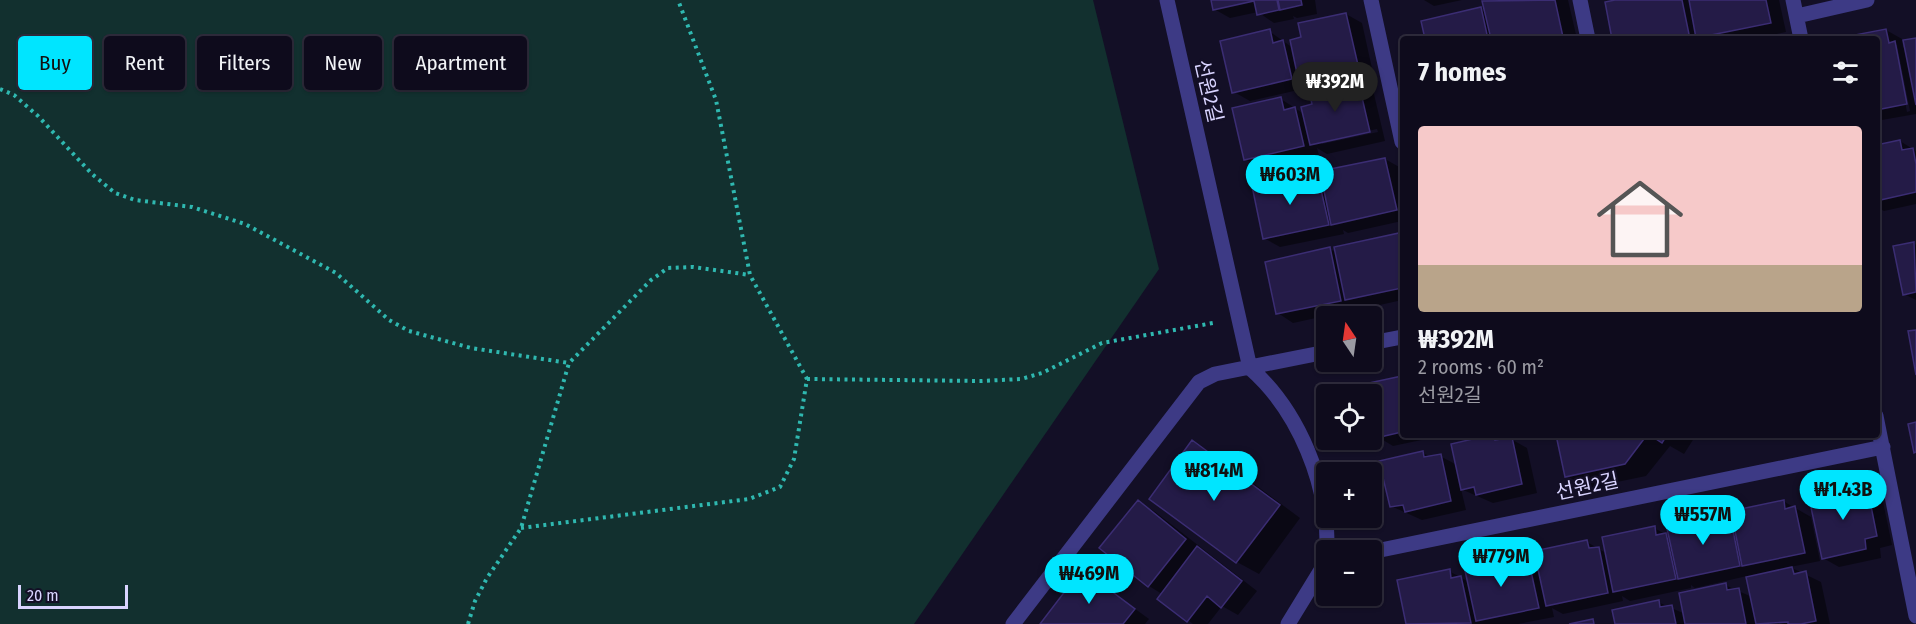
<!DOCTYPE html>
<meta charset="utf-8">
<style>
:root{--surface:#0e0b1c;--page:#171425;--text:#f1f3f6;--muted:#9b9ba3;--line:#2e2b3b;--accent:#00e5ff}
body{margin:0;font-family:"Fira Sans Condensed","Noto Sans KR",sans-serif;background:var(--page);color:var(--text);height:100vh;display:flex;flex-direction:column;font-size:22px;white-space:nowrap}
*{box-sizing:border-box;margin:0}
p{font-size:20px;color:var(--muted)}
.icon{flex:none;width:33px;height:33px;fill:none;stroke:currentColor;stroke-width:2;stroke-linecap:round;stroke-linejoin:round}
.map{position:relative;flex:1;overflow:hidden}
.drawer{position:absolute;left:1400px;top:36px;width:480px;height:402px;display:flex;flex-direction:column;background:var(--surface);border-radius:6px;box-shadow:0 2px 4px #0004,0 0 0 2px var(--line)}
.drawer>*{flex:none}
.top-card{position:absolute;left:18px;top:36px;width:570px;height:54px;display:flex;gap:12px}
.needle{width:39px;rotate:347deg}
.controls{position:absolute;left:1316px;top:306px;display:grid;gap:12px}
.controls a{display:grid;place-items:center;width:66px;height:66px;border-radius:6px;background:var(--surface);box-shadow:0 2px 4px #0004,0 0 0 2px var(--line);font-size:30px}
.scale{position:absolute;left:18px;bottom:15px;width:110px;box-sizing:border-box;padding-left:6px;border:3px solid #d9d4ff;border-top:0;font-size:16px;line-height:21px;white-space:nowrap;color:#d9d4ff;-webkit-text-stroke:4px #130f26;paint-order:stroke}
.price{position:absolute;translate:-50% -51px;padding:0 14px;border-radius:21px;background:var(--accent);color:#111;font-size:20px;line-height:39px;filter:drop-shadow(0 2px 3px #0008)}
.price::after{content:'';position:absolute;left:50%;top:36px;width:18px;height:14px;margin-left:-9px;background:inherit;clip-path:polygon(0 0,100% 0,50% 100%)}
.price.current{background:#222;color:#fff}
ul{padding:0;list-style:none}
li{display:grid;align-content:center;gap:12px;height:318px;padding:0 18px}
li+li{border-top:2px solid var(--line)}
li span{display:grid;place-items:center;height:186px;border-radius:6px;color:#555}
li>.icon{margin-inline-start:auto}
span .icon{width:108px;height:108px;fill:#fffc;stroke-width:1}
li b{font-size:26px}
h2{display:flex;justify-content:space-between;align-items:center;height:72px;padding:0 18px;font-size:26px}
.tag{padding:0 21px;border-radius:6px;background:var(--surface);box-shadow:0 2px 4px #0004,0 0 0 2px var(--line);font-size:21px;line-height:54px}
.tag.current{background:var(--accent);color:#111}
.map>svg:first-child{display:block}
.green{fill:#12302f}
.shadow{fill:#0007;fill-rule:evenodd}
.building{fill:#241b47;stroke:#3b2d73;stroke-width:1.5}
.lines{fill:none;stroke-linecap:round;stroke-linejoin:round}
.path{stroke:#2fb8b0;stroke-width:4;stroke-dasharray:3 4.5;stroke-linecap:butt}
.minor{stroke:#3d3a85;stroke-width:15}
.labels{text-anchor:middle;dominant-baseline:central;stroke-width:4.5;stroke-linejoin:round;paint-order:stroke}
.street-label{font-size:20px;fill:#d9d4ff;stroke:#130f26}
</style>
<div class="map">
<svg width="1916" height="624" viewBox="0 0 1916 624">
<rect width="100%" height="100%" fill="#130f26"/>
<path class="green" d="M 0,0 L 1093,0 L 1159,269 L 914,624 L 0,624 Z"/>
<path class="shadow" d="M 1212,0 L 1315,0 L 1317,14 L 1297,18 L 1293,16 L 1294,19 L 1274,23 L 1258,12 L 1230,18 L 1214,9 Z
M 1424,0 L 1462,0 L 1434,6 Z
M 1493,0 L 1568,0 L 1577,39 L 1427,39 L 1481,9 L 1486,12 L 1484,2 Z
M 1623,0 L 1779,0 L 1786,32 L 1754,39 L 1614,39 Z
M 1346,14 L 1362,23 L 1373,73 L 1316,87 L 1306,81 L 1307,88 L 1250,101 L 1234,92 L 1269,31 L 1293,48 L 1303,38 Z
M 1886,30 L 1902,39 L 1903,47 L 1906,49 L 1916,40 L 1916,114 L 1876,121 L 1876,39 L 1846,39 ZM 1894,45 L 1897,45 L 1910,111 L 1907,112 Z
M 1358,81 L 1373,90 L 1385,141 L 1327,154 L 1317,148 L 1319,155 L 1261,168 L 1245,159 L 1281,99 L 1304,114 L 1314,105 ZM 1377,129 L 1378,132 L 1322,144 L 1322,141 Z
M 1900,141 L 1916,151 L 1916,204 L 1884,211 L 1876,207 L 1876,146 Z
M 1385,159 L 1401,168 L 1402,221 L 1348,233 L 1343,230 L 1344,234 L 1280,247 L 1264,238 L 1317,174 L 1323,177 Z
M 1399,235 L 1402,237 L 1402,300 L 1362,309 L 1356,305 L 1357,309 L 1293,323 L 1278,313 L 1330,249 L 1337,253 Z
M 1914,243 L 1916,245 L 1916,300 L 1904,294 Z
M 1402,377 L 1402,435 L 1445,435 L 1393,446 L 1378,437 L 1371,394 L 1368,394 L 1366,386 Z
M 1558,435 L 1696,435 L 1684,454 L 1670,446 L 1646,476 L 1588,488 L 1567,476 Z
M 1494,436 L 1503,440 L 1511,439 L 1527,448 L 1537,493 L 1493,503 L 1461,489 L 1466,510 L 1422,520 L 1391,506 L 1423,453 L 1431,457 L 1440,456 L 1457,465 Z
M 1192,442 L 1214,454 L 1300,518 L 1259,574 L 1237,562 L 1151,499 Z
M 1867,488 L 1882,497 L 1892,545 L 1880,548 L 1881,558 L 1839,567 L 1823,558 Z
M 1783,501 L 1811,517 L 1820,561 L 1790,567 L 1821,582 L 1830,624 L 1616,624 L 1658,602 L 1685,614 L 1725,585 L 1752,597 L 1747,576 L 1695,588 L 1691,585 L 1691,588 L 1630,601 L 1622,596 L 1623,601 L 1563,614 L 1552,608 L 1554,617 L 1518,624 L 1407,624 L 1398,581 L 1449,571 L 1469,582 L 1517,557 L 1539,569 L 1587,542 L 1606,553 L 1654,528 L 1671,537 L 1719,515 L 1735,524 Z
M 1138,502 L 1154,511 L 1257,591 L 1238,615 L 1222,606 L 1208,624 L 1193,624 L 1159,598 L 1162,594 L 1149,586 Z
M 1083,571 L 1149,619 L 1145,624 L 1042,624 Z"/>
<path class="building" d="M 1211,0 L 1277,0 L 1279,10 L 1257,15 L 1254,1 L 1213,10 Z
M 1278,0 L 1301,0 L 1302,5 L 1280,10 Z
M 1555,0 L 1563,37 L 1491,39 L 1482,1 Z
M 1615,0 L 1682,0 L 1690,39 L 1612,39 L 1605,2 Z
M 1689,0 L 1766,0 L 1771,23 L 1696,38 Z
M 1481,7 L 1488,39 L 1425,39 L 1421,21 Z
M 1346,13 L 1358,65 L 1298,78 L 1290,40 L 1301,37 L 1298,23 Z
M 1270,29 L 1273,43 L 1283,40 L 1292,79 L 1232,93 L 1220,41 Z
M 1886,29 L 1889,43 L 1895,41 L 1907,104 L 1876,110 L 1876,39 L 1844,39 L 1844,37 Z
M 1916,38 L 1916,105 L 1903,40 Z
M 1358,80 L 1370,132 L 1310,145 L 1301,107 L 1312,104 L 1309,91 Z
M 1281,97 L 1284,110 L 1295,107 L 1304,146 L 1244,160 L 1232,108 Z
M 1900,140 L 1902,150 L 1913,148 L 1916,164 L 1916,192 L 1876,201 L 1876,145 Z
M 1385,158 L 1397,210 L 1331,225 L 1320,171 Z
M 1317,172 L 1329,225 L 1263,239 L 1252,186 Z
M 1399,233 L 1402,249 L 1402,288 L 1345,300 L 1334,247 Z
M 1914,242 L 1916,292 L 1903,295 L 1893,246 Z
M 1330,247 L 1341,301 L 1276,314 L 1265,262 Z
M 1916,330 L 1916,375 L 1908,331 Z
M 1402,376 L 1402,432 L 1376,438 L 1371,414 L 1371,394 L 1367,394 L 1364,384 Z
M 1916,422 L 1916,452 L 1914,453 L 1908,424 Z
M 1490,435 L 1495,435 L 1495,440 L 1512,437 L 1522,484 L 1476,495 L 1474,487 L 1461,490 L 1451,444 Z
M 1556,435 L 1647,435 L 1625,464 L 1565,477 Z
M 1650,435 L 1667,435 L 1662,443 Z
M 1192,440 L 1280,505 L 1236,563 L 1149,499 Z
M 1423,451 L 1424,457 L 1441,454 L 1451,501 L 1405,512 L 1403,505 L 1390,507 L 1379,461 Z
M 1867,486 L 1877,536 L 1865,539 L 1866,549 L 1822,559 L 1809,498 Z
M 1138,500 L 1186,539 L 1148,587 L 1099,548 Z
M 1784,500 L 1785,509 L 1795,506 L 1805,553 L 1742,566 L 1731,511 Z
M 1719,513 L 1721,522 L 1731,520 L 1740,566 L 1678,579 L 1666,524 Z
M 1655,526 L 1656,535 L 1666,533 L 1676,579 L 1613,592 L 1602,537 Z
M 1587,540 L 1589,548 L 1599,547 L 1608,593 L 1546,606 L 1534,551 Z
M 1197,546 L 1242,581 L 1221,608 L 1207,596 L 1187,622 L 1157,599 Z
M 1517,555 L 1519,564 L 1529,562 L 1539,608 L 1476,621 L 1464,566 Z
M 1792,567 L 1794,574 L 1806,571 L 1816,621 L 1801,624 L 1788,624 L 1788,622 L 1756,624 L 1746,577 Z
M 1082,569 L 1135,609 L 1123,624 L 1040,624 Z
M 1450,569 L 1451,578 L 1461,576 L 1471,623 L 1406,624 L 1397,580 Z
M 1726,583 L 1727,590 L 1739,588 L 1746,624 L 1685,624 L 1679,593 Z
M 1659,600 L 1660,607 L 1672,605 L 1676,624 L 1615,624 L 1612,610 Z
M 1593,619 L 1594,624 L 1569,624 Z"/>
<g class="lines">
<path class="path" d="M 0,89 L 14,95 L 38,116 L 92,174 L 115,193 L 135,200 L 192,207 L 245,224 L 336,273 L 389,320 L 409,331 L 471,348 L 569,363
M 807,379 L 981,381 L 1021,379 L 1042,373 L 1102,343 L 1213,323
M 521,528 L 749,499 L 780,487 L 794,459 L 807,379 L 750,275 L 716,100 L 678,0
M 468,624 L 475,601 L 487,578 L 521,528 L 569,363 L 651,280 L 668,268 L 693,267 L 750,275"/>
<path class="minor" d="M 1167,0 L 1250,368 C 1299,411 1329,485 1327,550
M 1371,0 L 1402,142
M 1580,0 L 1588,39
M 1793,0 L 1801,39
M 1797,16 L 1867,0
M 1371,343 L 1402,337
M 1876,416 L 1916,616
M 1371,552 L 1883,447
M 1013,624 L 1199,382 L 1215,374 L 1326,352
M 1288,624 L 1326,562"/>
</g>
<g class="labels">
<g class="street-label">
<text transform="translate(1209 91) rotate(77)">선원2길</text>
<text transform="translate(1587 486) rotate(-12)">선원2길</text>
</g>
</g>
</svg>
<div class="controls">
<a><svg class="needle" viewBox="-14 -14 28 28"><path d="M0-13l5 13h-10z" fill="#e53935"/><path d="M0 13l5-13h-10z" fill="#9b9ba3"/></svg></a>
<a><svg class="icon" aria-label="locate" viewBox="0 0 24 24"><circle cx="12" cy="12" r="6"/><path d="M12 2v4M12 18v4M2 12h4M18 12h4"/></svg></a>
<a>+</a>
<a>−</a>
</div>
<div class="scale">20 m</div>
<b class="price current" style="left:1335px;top:113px">₩392M</b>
<b class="price" style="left:1290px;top:206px">₩603M</b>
<b class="price" style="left:1214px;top:502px">₩814M</b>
<b class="price" style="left:1843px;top:521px">₩1.43B</b>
<b class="price" style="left:1703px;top:546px">₩557M</b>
<b class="price" style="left:1501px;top:588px">₩779M</b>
<b class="price" style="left:1089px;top:605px">₩469M</b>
<div class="top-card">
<a class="tag current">Buy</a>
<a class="tag">Rent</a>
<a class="tag">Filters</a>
<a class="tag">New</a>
<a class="tag">Apartment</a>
</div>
<section class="drawer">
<h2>7 homes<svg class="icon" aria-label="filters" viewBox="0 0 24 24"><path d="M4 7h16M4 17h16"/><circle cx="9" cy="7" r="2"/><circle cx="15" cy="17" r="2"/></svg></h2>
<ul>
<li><span style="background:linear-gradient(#f6c9c9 75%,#b9a48a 0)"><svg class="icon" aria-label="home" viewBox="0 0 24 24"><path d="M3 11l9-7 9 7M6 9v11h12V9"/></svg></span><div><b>₩392M</b><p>2 rooms · 60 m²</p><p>선원2길</p></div></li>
</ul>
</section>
</div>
